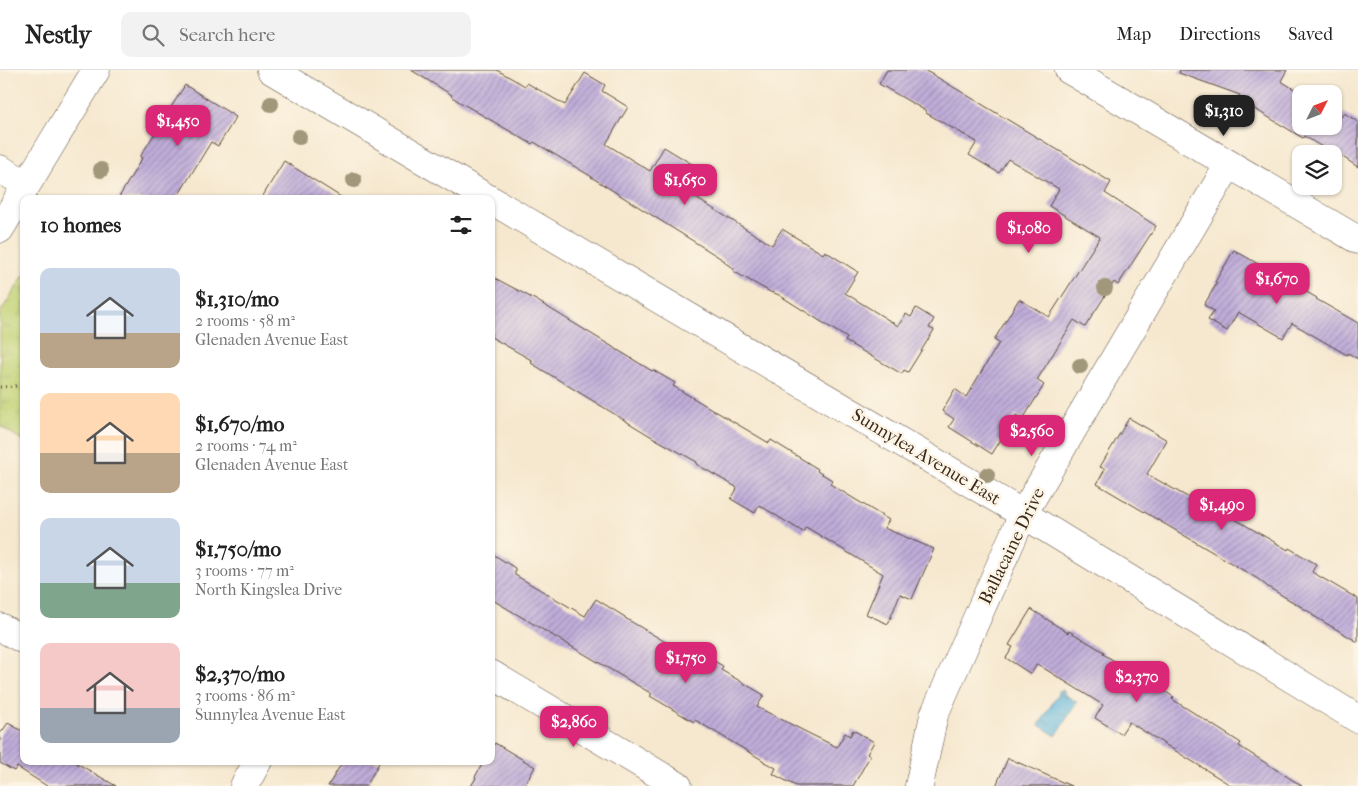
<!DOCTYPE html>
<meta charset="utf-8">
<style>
:root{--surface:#fff;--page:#f2f2f2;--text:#222;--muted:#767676;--line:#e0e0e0;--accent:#db2777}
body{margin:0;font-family:"IM FELL French Canon",serif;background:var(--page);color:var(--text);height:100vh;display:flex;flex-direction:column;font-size:19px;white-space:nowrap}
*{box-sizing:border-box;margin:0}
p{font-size:16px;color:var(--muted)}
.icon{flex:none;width:28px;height:28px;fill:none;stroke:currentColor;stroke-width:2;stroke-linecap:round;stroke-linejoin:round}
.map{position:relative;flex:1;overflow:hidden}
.drawer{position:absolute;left:20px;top:125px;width:475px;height:570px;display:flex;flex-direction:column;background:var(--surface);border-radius:10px;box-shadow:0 1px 4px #0004}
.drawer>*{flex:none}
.needle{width:32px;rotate:48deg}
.controls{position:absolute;left:1292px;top:15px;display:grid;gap:10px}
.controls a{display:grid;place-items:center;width:50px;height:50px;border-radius:10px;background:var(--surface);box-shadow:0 1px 4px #0004;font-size:25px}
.price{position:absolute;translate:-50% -42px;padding:0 11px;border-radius:10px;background:var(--accent);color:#fff;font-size:16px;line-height:32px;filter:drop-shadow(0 1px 2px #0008)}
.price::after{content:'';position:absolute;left:50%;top:30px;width:15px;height:11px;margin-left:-8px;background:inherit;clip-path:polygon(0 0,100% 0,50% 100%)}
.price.active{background:#222;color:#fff}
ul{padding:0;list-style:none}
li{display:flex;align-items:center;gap:15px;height:125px;padding:0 20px}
li span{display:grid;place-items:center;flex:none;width:140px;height:100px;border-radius:10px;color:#555}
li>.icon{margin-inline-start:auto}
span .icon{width:60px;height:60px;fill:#fffc;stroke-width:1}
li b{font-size:21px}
h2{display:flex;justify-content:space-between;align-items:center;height:60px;padding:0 20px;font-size:21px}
header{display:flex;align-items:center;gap:30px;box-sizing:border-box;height:70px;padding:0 25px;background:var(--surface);border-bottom:1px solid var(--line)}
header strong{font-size:24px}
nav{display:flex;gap:28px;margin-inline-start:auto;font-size:18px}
.search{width:350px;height:45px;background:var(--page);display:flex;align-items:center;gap:12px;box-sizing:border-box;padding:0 18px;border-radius:10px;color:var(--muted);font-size:19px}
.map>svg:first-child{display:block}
.grass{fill:url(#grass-tufts);stroke:#7e7e4a}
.water{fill:url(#water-ripples);stroke:#4d707d}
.building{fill:url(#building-hatch)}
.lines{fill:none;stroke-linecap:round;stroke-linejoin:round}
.minor-casing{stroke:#574639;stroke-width:29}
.path{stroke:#574639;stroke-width:3;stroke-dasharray:1 4;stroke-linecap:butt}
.minor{stroke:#fff;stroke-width:28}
.tree{fill:#a1977a}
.labels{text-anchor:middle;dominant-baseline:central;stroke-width:5;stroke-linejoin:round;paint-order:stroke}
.street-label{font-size:18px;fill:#3b2a1e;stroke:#fcf5e5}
</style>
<header>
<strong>Nestly</strong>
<div class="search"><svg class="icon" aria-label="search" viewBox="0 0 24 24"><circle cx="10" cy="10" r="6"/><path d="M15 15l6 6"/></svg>Search here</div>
<nav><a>Map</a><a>Directions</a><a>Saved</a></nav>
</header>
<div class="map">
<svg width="1358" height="716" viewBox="0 0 1358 716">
<defs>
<pattern id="grass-tufts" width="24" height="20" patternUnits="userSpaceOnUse" patternTransform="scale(1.25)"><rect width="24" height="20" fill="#c1d275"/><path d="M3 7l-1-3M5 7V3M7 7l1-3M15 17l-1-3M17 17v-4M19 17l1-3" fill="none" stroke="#a7b465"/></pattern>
<pattern id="water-ripples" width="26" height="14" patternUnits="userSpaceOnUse" patternTransform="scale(1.25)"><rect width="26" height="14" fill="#5fb5dc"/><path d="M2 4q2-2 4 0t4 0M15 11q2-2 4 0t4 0" fill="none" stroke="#5093b2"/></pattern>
<pattern id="building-hatch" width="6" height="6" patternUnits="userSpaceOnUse" patternTransform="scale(1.25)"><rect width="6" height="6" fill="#c0adda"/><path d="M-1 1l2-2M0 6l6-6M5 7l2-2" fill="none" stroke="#9d8db0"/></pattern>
</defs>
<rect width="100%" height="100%" fill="#fcf5e5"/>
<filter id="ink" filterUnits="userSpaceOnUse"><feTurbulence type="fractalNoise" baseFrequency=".02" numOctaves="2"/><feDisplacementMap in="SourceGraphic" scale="10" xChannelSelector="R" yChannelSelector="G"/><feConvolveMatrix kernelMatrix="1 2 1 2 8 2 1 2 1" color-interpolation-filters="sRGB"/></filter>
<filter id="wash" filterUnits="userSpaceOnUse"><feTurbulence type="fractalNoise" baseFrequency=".0096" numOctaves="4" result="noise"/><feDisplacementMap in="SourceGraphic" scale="20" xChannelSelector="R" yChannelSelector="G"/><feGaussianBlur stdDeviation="1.12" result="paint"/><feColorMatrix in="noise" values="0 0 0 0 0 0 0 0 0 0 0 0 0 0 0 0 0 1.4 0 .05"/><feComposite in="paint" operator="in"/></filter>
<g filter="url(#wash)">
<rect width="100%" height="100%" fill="#f6e8cf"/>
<path class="grass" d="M 24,205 L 24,371 L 0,356 L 0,243 Z"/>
<path class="water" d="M 1063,620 L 1065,625 L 1077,632 L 1056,666 L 1039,655 L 1058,624 L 1058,621 Z"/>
<g id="blocks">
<path class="building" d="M 411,0 L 497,0 L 525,16 L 527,13 L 565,35 L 585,3 L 605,15 L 602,21 L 628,37 L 606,74 L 650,101 L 664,77 L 700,99 L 686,122 L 772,175 L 782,159 L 823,184 L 825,181 L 858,202 L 845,223 L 898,256 L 906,244 L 911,247 L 916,238 L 934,249 L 929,258 L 934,260 L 908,302 L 904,300 L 902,304 L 845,271 L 847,268 L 779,225 L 772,222 L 772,223 L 733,201 L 734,199 L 724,192 L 725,191 L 591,107 L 592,107 L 534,72 L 532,74 L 458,31 L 451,26 L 452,25 Z
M 887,0 L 924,0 L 935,6 L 1111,112 L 1105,123 L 1156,156 L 1118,215 L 1114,212 L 1085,257 L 1074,250 L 1037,310 L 1044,315 L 1023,349 L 1016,345 L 992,384 L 949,357 L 954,349 L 942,341 L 955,319 L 966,327 L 999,273 L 994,270 L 1019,229 L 1049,247 L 1100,167 L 1049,136 L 1059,119 L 1008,89 L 999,103 L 969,85 L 977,72 L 926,43 L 926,41 L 879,14 Z
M 1180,0 L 1287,0 L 1281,11 L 1302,24 L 1301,56 L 1334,56 L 1334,43 L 1341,47 L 1344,43 L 1358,52 L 1358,97 L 1338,84 L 1337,86 L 1304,66 L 1303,68 L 1238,29 L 1240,25 L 1179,3 Z
M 185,15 L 236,47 L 218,76 L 211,72 L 176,129 L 118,129 L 142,88 L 140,87 Z
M 284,91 L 344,129 L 261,129 Z
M 1234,180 L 1317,228 L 1316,229 L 1358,253 L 1358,289 L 1348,283 L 1347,285 L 1292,253 L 1283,268 L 1238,242 L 1227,261 L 1208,250 L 1214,241 L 1204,235 L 1217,213 L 1215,212 Z
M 491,206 L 536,230 L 652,301 L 653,300 L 675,313 L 673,316 L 710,338 L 769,373 L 771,370 L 818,399 L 817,401 L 832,410 L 830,414 L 889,450 L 884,458 L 934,479 L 912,529 L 900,524 L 888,554 L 866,544 L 883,504 L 806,457 L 803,462 L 759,435 L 755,443 L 731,429 L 737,419 L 736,417 L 696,394 L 697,392 L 652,367 L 531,293 L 533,291 L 491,267 Z
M 1129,348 L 1167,370 L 1147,404 L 1207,438 L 1209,434 L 1288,480 L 1289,478 L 1316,494 L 1312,502 L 1358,529 L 1358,572 L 1312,545 L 1313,544 L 1268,517 L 1258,509 L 1097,414 L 1105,399 L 1100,397 Z
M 491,483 L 515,498 L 515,505 L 585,546 L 596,529 L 625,547 L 625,548 L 679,580 L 680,578 L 697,588 L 700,583 L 723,596 L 721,600 L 764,625 L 757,637 L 812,665 L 837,677 L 845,663 L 850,666 L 853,660 L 874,672 L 867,684 L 870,686 L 853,716 L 796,716 L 773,704 L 776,698 L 764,692 L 764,691 L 695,650 L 694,652 L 650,626 L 652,624 L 491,529 Z
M 1031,539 L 1068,563 L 1069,561 L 1104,582 L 1103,584 L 1174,627 L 1172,629 L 1241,673 L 1239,676 L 1302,716 L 1232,716 L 1129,652 L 1121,664 L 1095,648 L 1103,635 L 1037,594 L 1031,604 L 1006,588 L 1013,577 L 1009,575 Z
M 8,653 L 24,662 L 24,691 L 73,691 L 116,716 L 47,716 L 17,697 L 14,701 L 0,693 L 0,664 Z
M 495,673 L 535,697 L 524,716 L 471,716 L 476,708 L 475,707 L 484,691 L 491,691 L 491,680 Z
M 1008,688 L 1071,716 L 996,716 Z
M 343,691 L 380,691 L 366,716 L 328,716 Z"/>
</g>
</g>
<g filter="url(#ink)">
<use href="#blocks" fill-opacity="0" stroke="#574639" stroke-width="1"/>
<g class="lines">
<defs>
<path id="minor" d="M 271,0 L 489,129
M 1069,0 L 1358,170
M 0,99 L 26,114
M 491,130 L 1023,444 L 1358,649
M 0,159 L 96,0
M 0,557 L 24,570
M 491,604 L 678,716
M 244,716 L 258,691
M 919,716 L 934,645 L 1023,444 L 1229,94"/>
</defs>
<use href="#minor" class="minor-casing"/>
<path class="path" d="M 0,317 L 16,316 L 24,318"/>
<use href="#minor" class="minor"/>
</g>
<g class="tree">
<circle cx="271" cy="34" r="8"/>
<circle cx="299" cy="67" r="8"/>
<circle cx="101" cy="100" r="8"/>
<circle cx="354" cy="110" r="8"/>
<circle cx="1105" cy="218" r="8"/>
<circle cx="1080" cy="296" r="8"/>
<circle cx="1032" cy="366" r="8"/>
<circle cx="987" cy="405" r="8"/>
</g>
</g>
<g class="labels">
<g class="street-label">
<text transform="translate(926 387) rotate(31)">Sunnylea Avenue East</text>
<text transform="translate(1012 476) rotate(-64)">Ballacaine Drive</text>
</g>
</g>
</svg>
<div class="controls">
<a><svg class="needle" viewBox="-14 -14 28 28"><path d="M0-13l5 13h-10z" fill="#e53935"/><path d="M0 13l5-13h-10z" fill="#767676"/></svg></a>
<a><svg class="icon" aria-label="layers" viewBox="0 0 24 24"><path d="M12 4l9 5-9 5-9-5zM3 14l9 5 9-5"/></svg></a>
</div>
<b class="price active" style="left:1224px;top:67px">$1,310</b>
<b class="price" style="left:178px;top:77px">$1,450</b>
<b class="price" style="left:685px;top:136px">$1,650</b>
<b class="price" style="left:1029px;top:184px">$1,080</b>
<b class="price" style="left:1277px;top:235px">$1,670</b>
<b class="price" style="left:1032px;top:387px">$2,560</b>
<b class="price" style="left:1222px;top:461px">$1,490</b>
<b class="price" style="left:686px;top:614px">$1,750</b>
<b class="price" style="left:1137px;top:633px">$2,370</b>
<b class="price" style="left:574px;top:678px">$2,860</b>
<section class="drawer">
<h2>10 homes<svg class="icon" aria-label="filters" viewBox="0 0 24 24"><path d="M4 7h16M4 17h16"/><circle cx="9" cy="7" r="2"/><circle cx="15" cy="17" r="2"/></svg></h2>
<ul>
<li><span style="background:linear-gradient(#c9d6e8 65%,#b9a48a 0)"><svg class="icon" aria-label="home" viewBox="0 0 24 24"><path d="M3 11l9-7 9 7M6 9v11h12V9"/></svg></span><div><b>$1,310/mo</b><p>2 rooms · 58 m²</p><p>Glenaden Avenue East</p></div></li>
<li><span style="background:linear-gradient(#ffd9b3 60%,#b9a48a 0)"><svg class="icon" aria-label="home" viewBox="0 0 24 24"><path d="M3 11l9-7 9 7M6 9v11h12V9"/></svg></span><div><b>$1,670/mo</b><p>2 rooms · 74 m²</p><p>Glenaden Avenue East</p></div></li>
<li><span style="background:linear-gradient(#c9d6e8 65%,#7fa58c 0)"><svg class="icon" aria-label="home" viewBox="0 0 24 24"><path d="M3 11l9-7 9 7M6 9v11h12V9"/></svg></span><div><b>$1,750/mo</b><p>3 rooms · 77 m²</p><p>North Kingslea Drive</p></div></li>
<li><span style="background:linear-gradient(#f6c9c9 65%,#9aa5b1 0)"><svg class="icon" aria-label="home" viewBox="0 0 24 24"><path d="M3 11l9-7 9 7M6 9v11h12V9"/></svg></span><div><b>$2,370/mo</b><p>3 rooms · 86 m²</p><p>Sunnylea Avenue East</p></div></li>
</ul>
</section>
</div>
